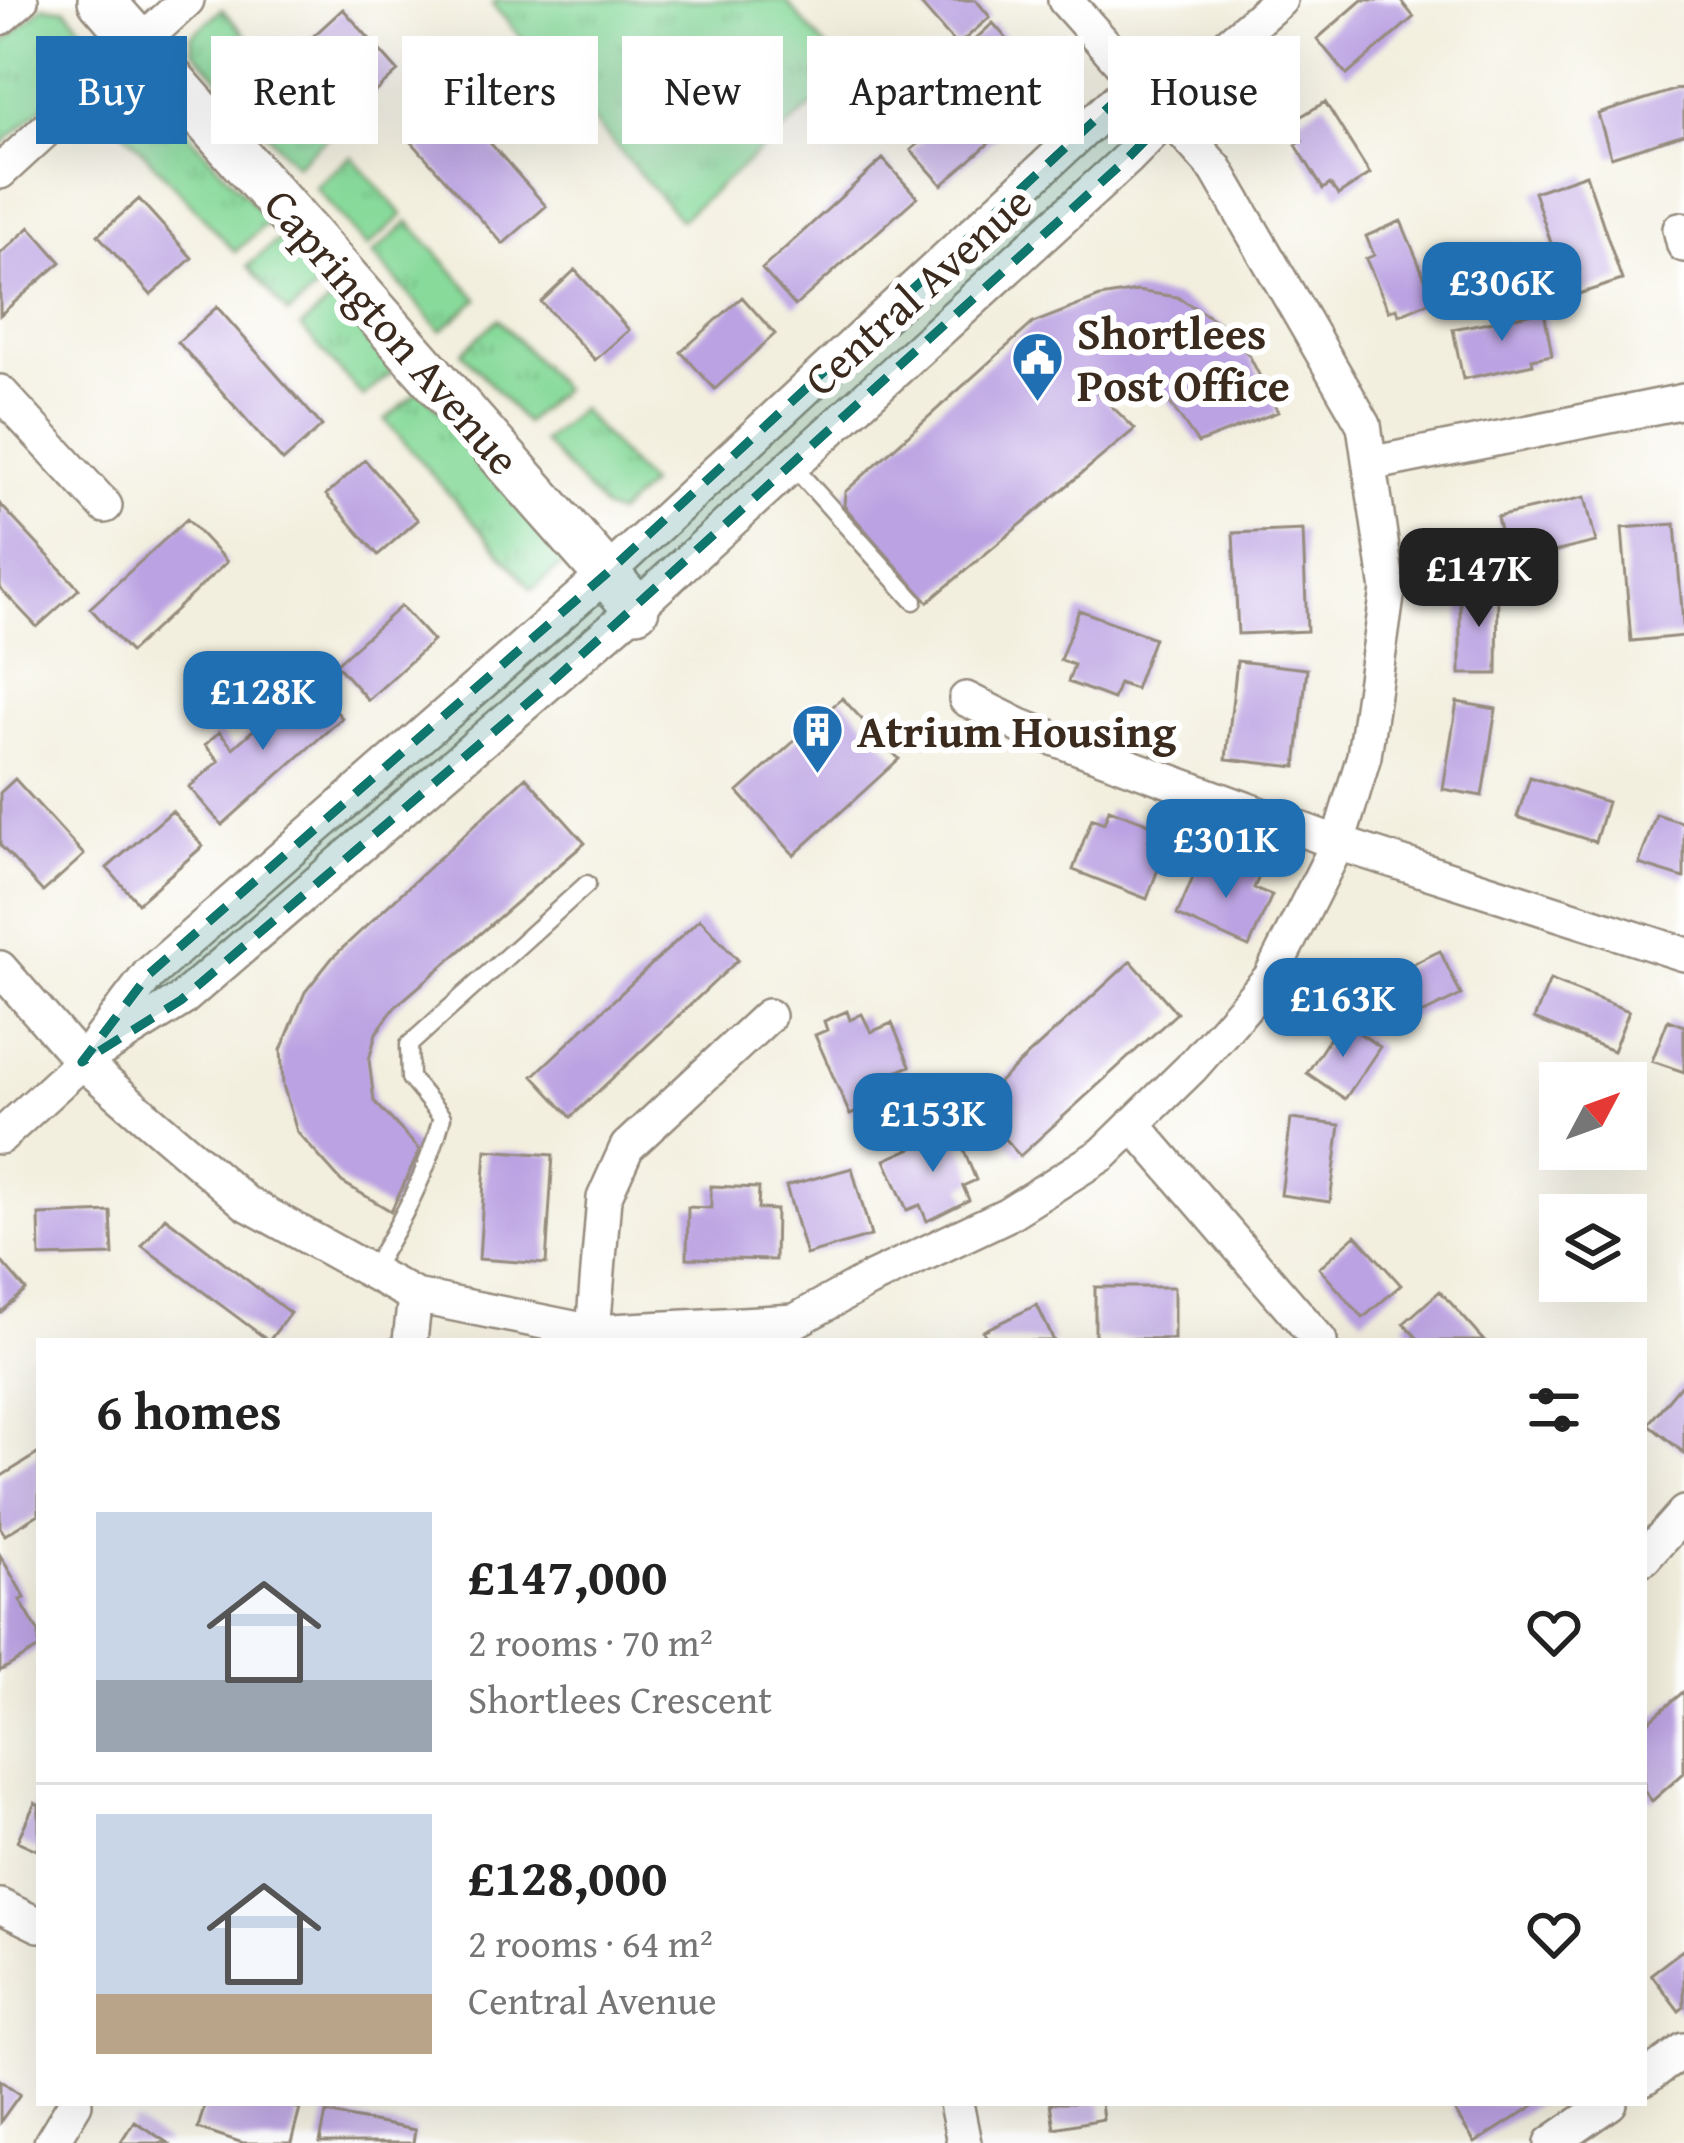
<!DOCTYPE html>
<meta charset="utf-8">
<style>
:root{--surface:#fff;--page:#f2f2f2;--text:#222;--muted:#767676;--line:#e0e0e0;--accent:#1f6fb2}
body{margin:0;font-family:"Gentium Book Plus",serif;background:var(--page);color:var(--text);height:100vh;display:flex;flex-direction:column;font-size:45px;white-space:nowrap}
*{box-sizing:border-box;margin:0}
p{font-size:39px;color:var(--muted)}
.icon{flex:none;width:66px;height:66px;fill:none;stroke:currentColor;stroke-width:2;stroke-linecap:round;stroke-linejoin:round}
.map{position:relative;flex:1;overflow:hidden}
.sheet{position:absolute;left:36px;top:1338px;width:1611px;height:768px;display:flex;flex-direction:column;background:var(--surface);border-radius:0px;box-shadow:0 12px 48px #0002}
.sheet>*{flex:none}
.hud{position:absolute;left:36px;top:36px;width:1614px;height:108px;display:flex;gap:24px}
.needle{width:78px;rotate:49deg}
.tools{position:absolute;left:1539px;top:1062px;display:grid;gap:24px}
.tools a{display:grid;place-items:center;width:108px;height:108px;border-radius:0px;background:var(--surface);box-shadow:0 12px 48px #0002;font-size:60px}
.price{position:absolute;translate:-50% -102px;padding:0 27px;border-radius:24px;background:var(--accent);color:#fff;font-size:39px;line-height:78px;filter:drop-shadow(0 3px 6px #0008)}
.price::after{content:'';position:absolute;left:50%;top:72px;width:36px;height:27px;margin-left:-18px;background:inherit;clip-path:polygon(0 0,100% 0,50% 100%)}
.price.selected{background:#222;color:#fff}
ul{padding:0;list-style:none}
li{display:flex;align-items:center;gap:36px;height:300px;padding:0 60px}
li+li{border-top:3px solid var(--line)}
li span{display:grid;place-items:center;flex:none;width:336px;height:240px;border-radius:0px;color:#555}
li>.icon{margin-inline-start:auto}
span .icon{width:144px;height:144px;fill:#fffc;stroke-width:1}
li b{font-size:51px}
h2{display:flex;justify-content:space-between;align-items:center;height:144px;padding:0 60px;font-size:51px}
.tag{padding:0 42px;border-radius:0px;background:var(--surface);box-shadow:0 12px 48px #0002;font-size:42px;line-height:108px}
.tag.selected{background:var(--accent);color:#fff}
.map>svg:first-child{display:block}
.grass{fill:url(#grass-tufts);stroke:#62825c;stroke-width:3}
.building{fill:#bba2e2}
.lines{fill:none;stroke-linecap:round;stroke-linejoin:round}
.lane-casing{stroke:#968c7e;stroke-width:21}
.street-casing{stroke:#968c7e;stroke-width:38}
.secondary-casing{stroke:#968c7e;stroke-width:50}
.lane{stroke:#fff;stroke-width:16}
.street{stroke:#fff;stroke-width:33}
.secondary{stroke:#fff;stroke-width:45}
.marked{fill:#0f766e;fill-opacity:0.2;stroke:#0f766e;stroke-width:9;stroke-dasharray:24 15;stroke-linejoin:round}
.labels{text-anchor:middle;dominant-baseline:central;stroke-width:12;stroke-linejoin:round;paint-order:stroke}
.street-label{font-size:45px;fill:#3b2a1e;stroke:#fff}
.poi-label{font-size:45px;font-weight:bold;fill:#3b2a1e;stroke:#fff;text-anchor:start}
</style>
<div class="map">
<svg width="1684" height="2143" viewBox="0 0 1684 2143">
<defs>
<pattern id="grass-tufts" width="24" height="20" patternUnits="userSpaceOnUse" patternTransform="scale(3)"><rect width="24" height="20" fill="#88da9b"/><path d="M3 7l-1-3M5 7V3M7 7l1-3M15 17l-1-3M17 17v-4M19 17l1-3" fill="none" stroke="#76bb85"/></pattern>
</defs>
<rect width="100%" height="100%" fill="#fff"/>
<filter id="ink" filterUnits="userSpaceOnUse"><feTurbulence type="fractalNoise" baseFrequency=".00833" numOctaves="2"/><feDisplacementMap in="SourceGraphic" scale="24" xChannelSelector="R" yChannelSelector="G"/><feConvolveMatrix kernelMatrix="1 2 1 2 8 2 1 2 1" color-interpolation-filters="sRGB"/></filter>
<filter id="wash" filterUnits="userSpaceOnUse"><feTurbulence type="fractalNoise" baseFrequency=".004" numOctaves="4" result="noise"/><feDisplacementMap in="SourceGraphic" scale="48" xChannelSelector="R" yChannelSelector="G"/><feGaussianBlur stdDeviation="2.7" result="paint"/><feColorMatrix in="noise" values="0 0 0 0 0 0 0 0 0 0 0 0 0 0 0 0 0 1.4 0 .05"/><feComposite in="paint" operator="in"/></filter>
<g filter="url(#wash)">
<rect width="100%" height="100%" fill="#f2efde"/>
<path class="grass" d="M 497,0 L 785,0 L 849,74 L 680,220 L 492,4 Z
M 44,6 L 66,9 L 92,38 L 93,61 L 0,146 L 0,46 Z
M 222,9 L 257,49 L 221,81 L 192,49 L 191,36 Z
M 267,59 L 333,132 L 296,165 L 230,93 Z
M 129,86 L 145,86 L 269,221 L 235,252 L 104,109 Z
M 351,156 L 403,215 L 367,247 L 315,187 Z
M 409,222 L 478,299 L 441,331 L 373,254 Z
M 279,239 L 289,242 L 324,283 L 288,314 L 248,266 Z
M 338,295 L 399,366 L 363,397 L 301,327 Z
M 498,319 L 562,389 L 525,423 L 462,352 Z
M 421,389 L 568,560 L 532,590 L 385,420 Z
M 580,409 L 649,485 L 617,514 L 605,510 L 543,442 Z"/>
<g id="blocks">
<path class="building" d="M 917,0 L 976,0 L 990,17 L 957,46 Z
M 1362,0 L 1400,0 L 1414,17 L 1347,75 L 1317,39 Z
M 343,9 L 398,71 L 364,102 L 308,41 Z
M 993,23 L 1006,38 L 978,63 L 966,48 Z
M 1684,87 L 1684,134 L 1611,157 L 1598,114 Z
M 973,94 L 1005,129 L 942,185 L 911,150 Z
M 453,101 L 546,206 L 503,244 L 409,139 Z
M 1325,102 L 1370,174 L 1338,195 L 1330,184 L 1323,189 L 1296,145 L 1302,141 L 1290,123 Z
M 883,159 L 917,197 L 795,306 L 762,269 Z
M 1586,174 L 1622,280 L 1569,297 L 1534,192 Z
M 139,199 L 192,258 L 151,295 L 98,235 Z
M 1401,221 L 1434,300 L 1399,315 L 1397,308 L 1389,311 L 1366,259 L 1374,255 L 1366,236 Z
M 30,227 L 61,262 L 0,315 L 0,254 Z
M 575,270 L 629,330 L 595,360 L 541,302 Z
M 1137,291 L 1177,297 L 1221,324 L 1249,355 L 1278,412 L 1198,443 L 1163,393 L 1120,384 L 1098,393 L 1135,429 L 928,602 L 844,506 L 845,492 L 1033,323 L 1100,297 Z
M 742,297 L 775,334 L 715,389 L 681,352 Z
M 217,307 L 322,426 L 283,461 L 178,342 Z
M 1544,311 L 1552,355 L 1532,359 L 1533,364 L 1463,379 L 1453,329 Z
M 365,460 L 418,520 L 378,555 L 326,495 Z
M 1585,497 L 1596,542 L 1507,563 L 1497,517 Z
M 0,504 L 79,589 L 37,627 L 0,588 Z
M 187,519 L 227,562 L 130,652 L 90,608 Z
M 1675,524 L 1684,636 L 1631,641 L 1622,528 Z
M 1303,530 L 1307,631 L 1238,634 L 1233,533 Z
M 1460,586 L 1498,586 L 1497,674 L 1460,674 Z
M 401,606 L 433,641 L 368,700 L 336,664 Z
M 1079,610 L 1154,638 L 1135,689 L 1119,683 L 1113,699 L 1068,682 L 1074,665 L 1060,660 Z
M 1237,661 L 1307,669 L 1296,767 L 1226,759 Z
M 309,681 L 342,718 L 222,825 L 189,787 L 219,761 L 205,745 L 219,732 L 233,748 Z
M 842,698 L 899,759 L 794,855 L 738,792 Z
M 1457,702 L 1496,709 L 1482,796 L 1443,789 Z
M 526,777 L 585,843 L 395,1007 L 376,1033 L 369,1060 L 374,1101 L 420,1150 L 391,1211 L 342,1182 L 297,1132 L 283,1085 L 281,1050 L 305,992 L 332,958 Z
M 1530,777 L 1607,802 L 1595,842 L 1517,817 Z
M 15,779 L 84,855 L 43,892 L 0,845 L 0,793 Z
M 1109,809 L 1155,826 L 1149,840 L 1166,847 L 1147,899 L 1073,870 L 1092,818 L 1104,823 Z
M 172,811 L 203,846 L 138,903 L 107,868 Z
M 1656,814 L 1684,823 L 1684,878 L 1639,864 Z
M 1216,855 L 1260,874 L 1254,888 L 1272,895 L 1249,947 L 1177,915 L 1198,866 L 1210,871 Z
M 700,919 L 738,960 L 571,1117 L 533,1076 Z
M 1440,951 L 1461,995 L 1393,1028 L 1372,984 Z
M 1131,961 L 1177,1013 L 1020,1156 L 974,1105 Z
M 1550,980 L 1629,1011 L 1613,1051 L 1534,1019 Z
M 847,1011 L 850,1020 L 862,1014 L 871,1032 L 892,1023 L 910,1066 L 889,1075 L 897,1094 L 850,1115 L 815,1035 L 827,1030 L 824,1021 Z
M 1668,1020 L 1684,1026 L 1684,1072 L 1652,1061 Z
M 1341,1021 L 1380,1047 L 1345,1099 L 1307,1073 Z
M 1291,1119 L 1340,1125 L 1330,1202 L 1281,1195 Z
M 955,1129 L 976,1180 L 963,1186 L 969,1200 L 927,1221 L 920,1205 L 907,1210 L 885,1160 Z
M 486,1150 L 553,1155 L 546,1264 L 479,1259 Z
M 852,1168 L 871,1236 L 806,1255 L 786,1186 Z
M 711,1186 L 759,1188 L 758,1209 L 776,1210 L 775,1260 L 687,1258 L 688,1207 L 711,1208 Z
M 111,1212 L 113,1255 L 40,1257 L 39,1215 Z
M 165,1217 L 290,1313 L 269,1341 L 142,1246 Z
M 1356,1235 L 1401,1285 L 1363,1318 L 1319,1268 Z
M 0,1260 L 26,1290 L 0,1313 Z
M 1095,1287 L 1174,1287 L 1174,1339 L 1095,1338 Z
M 1440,1291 L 1485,1341 L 1420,1341 L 1404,1323 Z
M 1037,1305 L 1054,1341 L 988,1341 L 983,1331 Z
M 1684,1381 L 1684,1453 L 1648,1424 Z
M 39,1453 L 39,1514 L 5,1535 L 0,1527 L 0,1477 Z
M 0,1555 L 25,1598 L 20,1600 L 39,1633 L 39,1648 L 0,1671 Z
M 1684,1691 L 1684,1773 L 1652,1801 L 1644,1791 L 1644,1726 Z
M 35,1803 L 39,1805 L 39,1851 L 17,1841 Z
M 1684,1949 L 1684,2007 L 1679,2011 L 1651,1974 Z
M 0,2080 L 20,2094 L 0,2122 Z
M 205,2103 L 280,2103 L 300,2109 L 291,2143 L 243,2143 L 198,2128 Z
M 1050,2103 L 1101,2103 L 1103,2119 L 1054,2128 Z
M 1458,2103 L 1538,2103 L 1475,2143 L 1452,2107 Z
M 326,2113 L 415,2130 L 413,2143 L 320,2143 Z
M 134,2121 L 168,2143 L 120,2143 Z"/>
</g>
</g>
<g filter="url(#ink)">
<use href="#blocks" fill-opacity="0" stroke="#968c7e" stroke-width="3"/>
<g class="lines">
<defs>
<path id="lane" d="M 792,465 L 914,601
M 370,1273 C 401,1222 427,1175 442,1117 L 410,1078 L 409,1045 L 587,884"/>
<path id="street" d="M 0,18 L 21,0
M 0,172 L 187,0
M 1680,229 L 1684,245
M 0,392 L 105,506
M 1370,464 L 1684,401
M 966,699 L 1020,726 L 1338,843 L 1684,954
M 0,968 L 82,1062 L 246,1203 L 415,1296 L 593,1332 L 795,1321 L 869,1280 L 1006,1215 L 1103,1154 L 1191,1068 L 1270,978 L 1338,843 L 1364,756 L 1388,590 L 1364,425 L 1216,169 L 1065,0
M 99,1051 L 181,1000 L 636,608 L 1128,158 L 1167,118 L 1197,71 L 1280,0
M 1133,1124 L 1320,1341
M 0,1137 L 82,1062 L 149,974 L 606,574 L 1137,81 L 1197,71
M 593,1332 L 604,1198 L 627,1147 L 768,1016
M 410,1341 L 415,1296
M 1644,1558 L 1684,1513
M 0,1906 L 39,1925
M 1644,2079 L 1684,2050
M 956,2103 L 964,2143
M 51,2143 L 75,2103
M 1552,2143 L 1610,2103"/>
<path id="secondary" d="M 101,0 L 636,608"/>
</defs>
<use href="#lane" class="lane-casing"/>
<use href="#street" class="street-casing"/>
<use href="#secondary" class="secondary-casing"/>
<use href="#lane" class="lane"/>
<use href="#street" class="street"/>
<use href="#secondary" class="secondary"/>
</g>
</g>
<path class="marked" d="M 1137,81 L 1167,118 L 1128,158 L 544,689 L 181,1000 L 82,1062 L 149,974 L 606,574 Z"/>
<defs>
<symbol id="civic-pin" viewBox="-11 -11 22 30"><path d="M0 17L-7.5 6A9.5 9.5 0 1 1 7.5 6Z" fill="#1f6fb2" stroke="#fff"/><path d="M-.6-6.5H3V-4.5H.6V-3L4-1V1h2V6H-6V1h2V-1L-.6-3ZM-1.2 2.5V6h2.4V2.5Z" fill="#fff"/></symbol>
<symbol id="building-pin" viewBox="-11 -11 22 30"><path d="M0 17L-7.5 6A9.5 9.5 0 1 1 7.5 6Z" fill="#1f6fb2" stroke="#fff"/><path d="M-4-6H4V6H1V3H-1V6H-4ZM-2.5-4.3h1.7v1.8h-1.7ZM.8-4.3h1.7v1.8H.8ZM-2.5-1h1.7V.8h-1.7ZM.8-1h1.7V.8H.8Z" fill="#fff"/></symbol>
</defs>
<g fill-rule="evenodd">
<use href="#civic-pin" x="1008" y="328" width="59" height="81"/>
<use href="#building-pin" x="788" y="700" width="59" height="81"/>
</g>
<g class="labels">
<g class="street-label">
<text transform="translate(917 290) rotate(-42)">Central Avenue</text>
<text transform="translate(393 331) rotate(49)">Caprington Avenue</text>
</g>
<g class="poi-label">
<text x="1077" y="332">Shortlees<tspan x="1077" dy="52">Post Office</tspan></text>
<text x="857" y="730">Atrium Housing</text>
</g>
</g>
</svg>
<div class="tools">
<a><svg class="needle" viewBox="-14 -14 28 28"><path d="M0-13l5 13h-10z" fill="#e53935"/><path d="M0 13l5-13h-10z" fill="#767676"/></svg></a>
<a><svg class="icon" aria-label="layers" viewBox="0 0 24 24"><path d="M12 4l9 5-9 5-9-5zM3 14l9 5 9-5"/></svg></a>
</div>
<b class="price" style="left:1502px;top:344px">£306K</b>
<b class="price selected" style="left:1479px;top:630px">£147K</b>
<b class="price" style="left:263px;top:753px">£128K</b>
<b class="price" style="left:1226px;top:901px">£301K</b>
<b class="price" style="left:1343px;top:1060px">£163K</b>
<b class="price" style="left:933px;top:1175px">£153K</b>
<div class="hud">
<a class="tag selected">Buy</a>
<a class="tag">Rent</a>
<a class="tag">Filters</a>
<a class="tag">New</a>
<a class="tag">Apartment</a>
<a class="tag">House</a>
</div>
<section class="sheet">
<h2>6 homes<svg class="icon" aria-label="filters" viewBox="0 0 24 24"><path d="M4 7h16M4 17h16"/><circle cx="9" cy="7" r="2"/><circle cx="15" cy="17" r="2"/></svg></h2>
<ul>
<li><span style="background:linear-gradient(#c9d6e8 70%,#9aa5b1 0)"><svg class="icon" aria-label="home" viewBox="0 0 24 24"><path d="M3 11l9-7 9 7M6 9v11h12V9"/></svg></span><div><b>£147,000</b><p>2 rooms · 70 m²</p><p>Shortlees Crescent</p></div><svg class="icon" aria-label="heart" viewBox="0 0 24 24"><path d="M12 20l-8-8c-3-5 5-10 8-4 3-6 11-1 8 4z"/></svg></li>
<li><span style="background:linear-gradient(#c9d6e8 75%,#b9a48a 0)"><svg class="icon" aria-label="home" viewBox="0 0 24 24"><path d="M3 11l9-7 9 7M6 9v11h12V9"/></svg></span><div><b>£128,000</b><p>2 rooms · 64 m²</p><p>Central Avenue</p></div><svg class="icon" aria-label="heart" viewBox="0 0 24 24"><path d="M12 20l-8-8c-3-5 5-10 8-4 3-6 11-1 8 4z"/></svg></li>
</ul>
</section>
</div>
